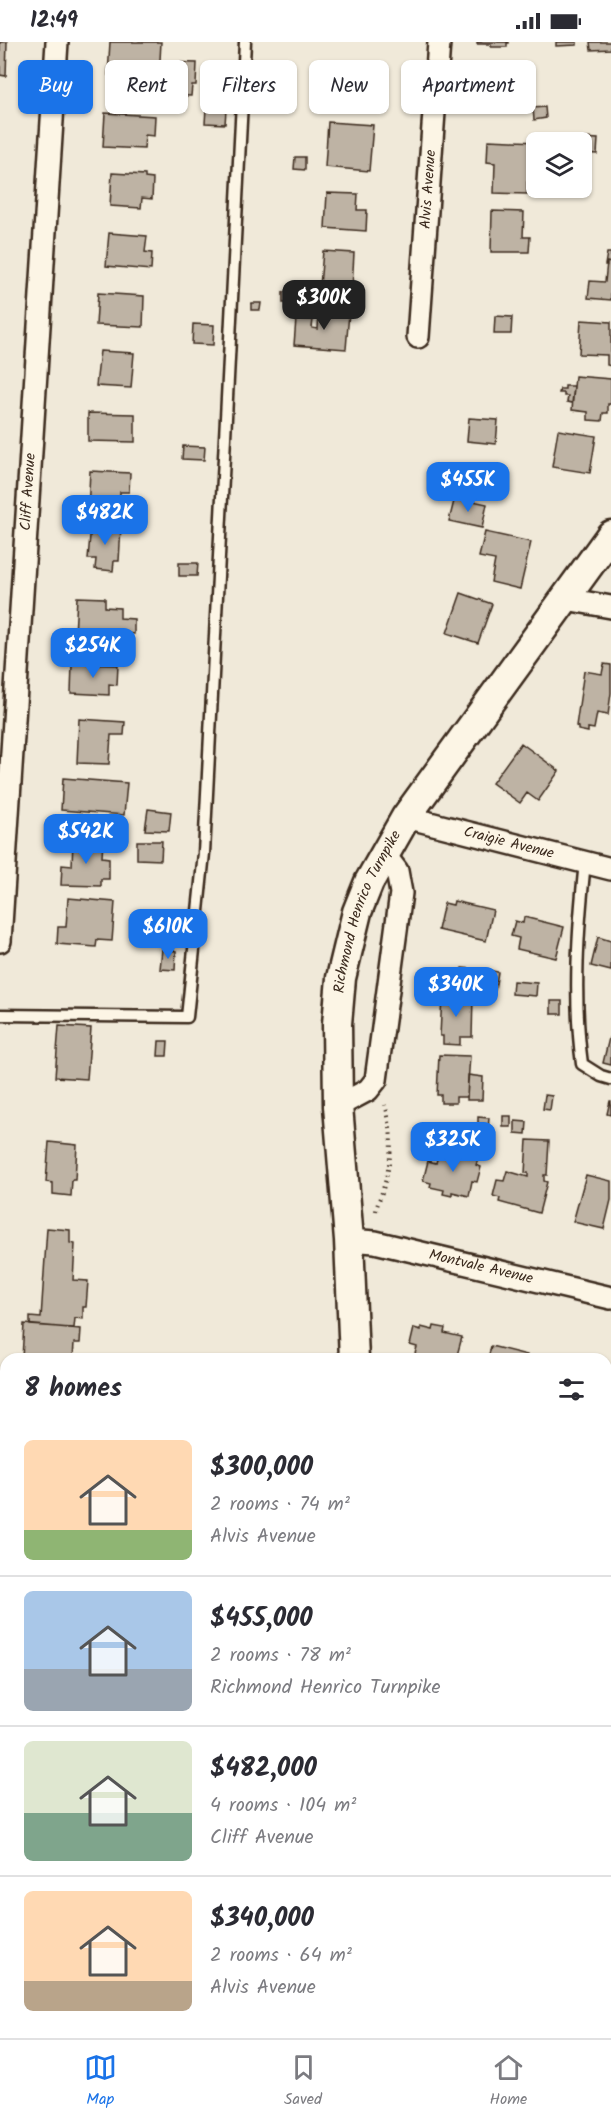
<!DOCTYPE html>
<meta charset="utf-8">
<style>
:root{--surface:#fff;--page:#f2f2f3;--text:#2b2b33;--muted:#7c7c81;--line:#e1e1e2;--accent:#1a73e8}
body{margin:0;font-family:Kalam,sans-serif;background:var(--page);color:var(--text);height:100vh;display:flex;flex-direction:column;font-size:22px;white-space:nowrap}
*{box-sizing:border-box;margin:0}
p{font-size:20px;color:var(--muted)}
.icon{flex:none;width:33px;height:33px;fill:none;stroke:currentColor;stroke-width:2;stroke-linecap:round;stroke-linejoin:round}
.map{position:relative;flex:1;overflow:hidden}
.panel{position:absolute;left:0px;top:1311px;width:612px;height:686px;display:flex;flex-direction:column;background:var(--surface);border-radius:18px 18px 0 0;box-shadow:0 2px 4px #0004}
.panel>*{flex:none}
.banner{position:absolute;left:18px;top:18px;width:576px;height:54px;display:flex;gap:12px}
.tools{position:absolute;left:526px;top:90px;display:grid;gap:12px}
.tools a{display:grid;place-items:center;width:66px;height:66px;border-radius:9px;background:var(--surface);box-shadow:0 2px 4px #0004;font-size:30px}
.price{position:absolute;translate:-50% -51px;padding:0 14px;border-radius:12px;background:var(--accent);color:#fff;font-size:20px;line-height:39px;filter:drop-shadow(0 2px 3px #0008)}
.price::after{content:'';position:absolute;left:50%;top:36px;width:18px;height:14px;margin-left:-9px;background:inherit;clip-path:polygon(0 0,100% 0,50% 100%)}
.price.selected{background:#222;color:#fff}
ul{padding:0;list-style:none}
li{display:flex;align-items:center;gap:18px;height:150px;padding:0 24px}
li+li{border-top:2px solid var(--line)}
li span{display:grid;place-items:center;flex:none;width:168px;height:120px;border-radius:9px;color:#555}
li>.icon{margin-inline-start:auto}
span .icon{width:72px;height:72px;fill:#fffc;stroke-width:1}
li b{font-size:26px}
h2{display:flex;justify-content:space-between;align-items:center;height:72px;padding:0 24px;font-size:26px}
.tag{padding:0 21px;border-radius:9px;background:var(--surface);box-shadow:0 2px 4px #0004;font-size:21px;line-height:54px}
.tag.selected{background:var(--accent);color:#fff}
.status{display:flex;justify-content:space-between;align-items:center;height:42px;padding:0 30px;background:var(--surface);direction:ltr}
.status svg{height:16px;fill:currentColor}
.tabs{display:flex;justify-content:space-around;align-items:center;height:84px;border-top:2px solid var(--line);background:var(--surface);font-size:16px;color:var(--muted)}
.tabs a{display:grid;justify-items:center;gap:3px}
.tabs .selected{color:var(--accent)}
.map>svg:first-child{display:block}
.building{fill:#beb3a4;stroke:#3b2a1e;stroke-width:1.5}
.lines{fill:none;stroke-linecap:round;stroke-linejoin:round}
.lane-casing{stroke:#3b2a1e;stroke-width:15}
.street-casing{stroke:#3b2a1e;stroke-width:26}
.secondary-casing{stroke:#3b2a1e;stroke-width:33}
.path{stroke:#3b2a1e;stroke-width:4;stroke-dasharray:1.5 4.5;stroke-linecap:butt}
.lane{stroke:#fcf5e5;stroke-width:10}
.street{stroke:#fcf5e5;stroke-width:21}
.secondary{stroke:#fcf5e5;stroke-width:28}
.labels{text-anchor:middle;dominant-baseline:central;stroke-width:6;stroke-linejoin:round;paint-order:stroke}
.street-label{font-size:15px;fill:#3b2a1e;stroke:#fcf5e5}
</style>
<div class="status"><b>12:49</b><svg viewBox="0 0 49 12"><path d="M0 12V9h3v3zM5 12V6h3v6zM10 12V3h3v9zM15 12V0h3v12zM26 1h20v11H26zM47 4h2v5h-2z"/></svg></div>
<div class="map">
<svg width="611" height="1996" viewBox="0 0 611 1996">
<rect width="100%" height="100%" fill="#f0e9d9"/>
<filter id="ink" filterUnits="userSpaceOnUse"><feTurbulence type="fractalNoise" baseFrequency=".0167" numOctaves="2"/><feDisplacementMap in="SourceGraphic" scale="12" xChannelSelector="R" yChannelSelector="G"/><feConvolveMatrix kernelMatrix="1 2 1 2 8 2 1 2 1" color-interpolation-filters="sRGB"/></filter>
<g filter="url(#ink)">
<path class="building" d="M 0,0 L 7,0 L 6,34 L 0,33 Z
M 110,0 L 161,0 L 159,36 L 108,33 Z
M 477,0 L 509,0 L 509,1 L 507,1 L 507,5 L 491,5 L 491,2 L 477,2 Z
M 556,0 L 577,0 L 577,3 L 556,4 Z
M 590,0 L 611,0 L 611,7 L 591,8 Z
M 162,20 L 197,21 L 196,43 L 192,43 L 191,54 L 167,53 L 167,41 L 161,41 Z
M 319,28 L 375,33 L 375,40 L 365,40 L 363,66 L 316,62 Z
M 254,53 L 264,54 L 264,66 L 254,66 Z
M 545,65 L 546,76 L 534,78 L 533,66 Z
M 206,67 L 226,68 L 225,82 L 205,81 Z
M 105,71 L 155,74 L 154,94 L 145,93 L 144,107 L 103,105 Z
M 328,80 L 373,83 L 369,129 L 325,125 Z
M 583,96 L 598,97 L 597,112 L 582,111 Z
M 488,98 L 539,100 L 537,100 L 537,140 L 527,140 L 527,152 L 494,151 L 495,121 L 487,120 Z
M 295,115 L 305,115 L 305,128 L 294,127 Z
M 112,131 L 145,133 L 145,136 L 153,137 L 152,157 L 142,156 L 141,166 L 110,164 Z
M 327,151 L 358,152 L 357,168 L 367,168 L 366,189 L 325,186 Z
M 492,169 L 524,170 L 523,195 L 530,195 L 529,210 L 491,210 Z
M 109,191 L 147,194 L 145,210 L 152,211 L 151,228 L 106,224 Z
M 323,209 L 354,211 L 352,246 L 320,244 Z
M 607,211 L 611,211 L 611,221 L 607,220 L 607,223 L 605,223 Z
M 607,220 L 611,221 L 611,258 L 588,256 L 590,239 L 605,240 Z
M 283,250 L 296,250 L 296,261 L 283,261 Z
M 98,251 L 144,254 L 143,285 L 96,283 Z
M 251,261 L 261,261 L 260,268 L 251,268 Z
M 319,269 L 349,271 L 346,307 L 294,303 L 296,277 L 313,278 L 312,286 L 318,287 Z
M 495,274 L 512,275 L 511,292 L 494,292 Z
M 581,278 L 611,280 L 611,324 L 607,323 L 607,313 L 579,312 Z
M 193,282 L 214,283 L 213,303 L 192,302 Z
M 100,309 L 134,311 L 131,346 L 96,344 Z
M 575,334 L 611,337 L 611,362 L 608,362 L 608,371 L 603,371 L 602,379 L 588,378 L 588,370 L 572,368 Z
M 565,344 L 574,344 L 572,361 L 567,360 L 568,354 L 564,354 L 564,351 L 559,351 L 560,347 L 565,347 Z
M 88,371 L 135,372 L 135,400 L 88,399 Z
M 469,376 L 498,378 L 496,402 L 467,399 Z
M 558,388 L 596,394 L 590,431 L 552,425 Z
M 183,404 L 205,405 L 204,418 L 182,417 Z
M 90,429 L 130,431 L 129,450 L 120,450 L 119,471 L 88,469 Z
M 455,455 L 487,462 L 482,486 L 449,479 Z
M 91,482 L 121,485 L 119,519 L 114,519 L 113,529 L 95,527 L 96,517 L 88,517 Z
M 485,490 L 531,500 L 520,547 L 491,540 L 495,518 L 479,515 Z
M 179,521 L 198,521 L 197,534 L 179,534 Z
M 461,551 L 492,562 L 478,601 L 447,591 Z
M 77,555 L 105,556 L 105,565 L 120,566 L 120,576 L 134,577 L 134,592 L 120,591 L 119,595 L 75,593 Z
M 72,622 L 118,623 L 117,643 L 109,642 L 109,653 L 71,651 Z
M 604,622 L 611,623 L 611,651 L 608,673 L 597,671 L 594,687 L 588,686 L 588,690 L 578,688 L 578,685 L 576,684 L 584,629 L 602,632 Z
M 79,677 L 125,680 L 124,693 L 111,693 L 109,722 L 77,721 Z
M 521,701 L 559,729 L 538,759 L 527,751 L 520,761 L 492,741 Z
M 63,736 L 127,741 L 124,773 L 61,768 Z
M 148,767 L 171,770 L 169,789 L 145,788 Z
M 73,799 L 103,799 L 102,815 L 109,816 L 109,837 L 101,837 L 101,844 L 61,843 L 62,823 L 72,824 Z
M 137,799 L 162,799 L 161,818 L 137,817 Z
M 68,856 L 115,860 L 112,899 L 97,898 L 96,905 L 57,902 L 58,885 L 66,885 Z
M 454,859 L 493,868 L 486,899 L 438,888 L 444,861 L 453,863 Z
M 524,875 L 564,885 L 556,916 L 517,907 L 519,896 L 511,894 L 515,879 L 523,881 Z
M 598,895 L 611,899 L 611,929 L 591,924 Z
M 162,907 L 176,909 L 175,928 L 160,927 Z
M 462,926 L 472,927 L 470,942 L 460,940 Z
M 487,928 L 498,930 L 495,948 L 484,946 Z
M 513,939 L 537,941 L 536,954 L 512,952 Z
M 442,953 L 473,954 L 472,995 L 460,995 L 460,1003 L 443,1002 L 443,994 L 440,994 Z
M 551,959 L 562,959 L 562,972 L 551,972 Z
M 59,984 L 91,986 L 87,1037 L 55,1035 Z
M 609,996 L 611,997 L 611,1023 L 603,1021 Z
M 159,999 L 168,999 L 167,1014 L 158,1014 Z
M 439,1013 L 470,1014 L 467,1055 L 456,1055 L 456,1061 L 441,1061 L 441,1053 L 437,1053 Z
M 468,1033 L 483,1035 L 482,1058 L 467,1058 Z
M 545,1053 L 552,1054 L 550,1068 L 543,1067 Z
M 610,1059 L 611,1059 L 611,1073 L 607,1072 Z
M 503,1074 L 511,1074 L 511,1085 L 503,1085 Z
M 478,1075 L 489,1076 L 488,1087 L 478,1087 Z
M 515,1079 L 527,1080 L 526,1092 L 515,1091 Z
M 527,1098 L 549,1099 L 547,1133 L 544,1133 L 544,1139 L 547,1140 L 539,1171 L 499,1160 L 500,1156 L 493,1154 L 497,1138 L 504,1139 L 507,1129 L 528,1135 L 528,1131 L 525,1131 Z
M 49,1100 L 77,1103 L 75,1138 L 72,1138 L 71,1154 L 53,1152 L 53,1141 L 46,1140 Z
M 451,1107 L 460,1109 L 459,1112 L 478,1117 L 476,1123 L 481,1125 L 477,1140 L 472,1139 L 469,1154 L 452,1150 L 452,1154 L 443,1152 L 444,1148 L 430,1145 L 431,1141 L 423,1139 L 428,1119 L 436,1121 L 438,1113 L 443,1115 L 444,1108 L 451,1109 Z
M 586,1133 L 611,1139 L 611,1158 L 604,1187 L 573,1180 Z
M 47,1186 L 70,1188 L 70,1201 L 75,1202 L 73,1238 L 88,1239 L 86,1265 L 83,1265 L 83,1277 L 75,1276 L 74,1286 L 30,1283 L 30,1275 L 41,1276 Z
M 24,1282 L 81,1287 L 80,1301 L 74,1301 L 73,1317 L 22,1316 Z
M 434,1284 L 445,1286 L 444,1291 L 462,1295 L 456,1317 L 423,1317 L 414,1315 L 417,1305 L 410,1303 L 414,1286 L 421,1288 L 421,1285 L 433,1288 Z
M 491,1304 L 527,1313 L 526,1317 L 488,1317 Z
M 0,1419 L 6,1419 L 6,1437 L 0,1437 Z
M 606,1535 L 611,1536 L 611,1575 L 606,1574 Z
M 0,1668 L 6,1669 L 6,1703 L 0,1702 Z
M 606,1729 L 611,1730 L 611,1771 L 606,1770 Z
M 606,1806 L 611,1807 L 611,1865 L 606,1864 Z
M 0,1851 L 6,1851 L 6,1886 L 0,1886 Z
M 606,1893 L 611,1894 L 611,1929 L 606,1928 Z
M 5,1927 L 6,1971 L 0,1976 L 0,1931 Z
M 606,1952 L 611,1954 L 611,1969 L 607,1968 L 606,1971 Z
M 349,1990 L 377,1990 L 376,1996 Z
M 541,1990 L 586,1990 L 609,1996 L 540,1996 Z"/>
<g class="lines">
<defs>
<path id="lane" d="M 585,820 C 578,887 573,955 582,1022 L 601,1034 L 611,1037
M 0,973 L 187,975 L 204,811 L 245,0
M 606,1461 L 611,1463
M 606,1875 L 611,1877
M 456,1996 L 457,1990"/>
<g id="street">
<path id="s1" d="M 418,295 L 439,0"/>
<path d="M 566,557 L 611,565"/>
<path id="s2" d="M 406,775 L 611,827"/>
<path id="s3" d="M 0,899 L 57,0"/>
<path d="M 338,1064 L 368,1048 L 376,1038 L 401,851 L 397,829 L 384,812"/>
<path id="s4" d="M 349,1198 L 375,1200 L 611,1256"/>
<path d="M 0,1906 L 6,1906"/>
</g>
<g id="secondary">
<path id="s5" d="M 354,1317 L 349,1198 L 338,1064 L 337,982 L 341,936 L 357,870 L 369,840 L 406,775 L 611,493"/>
<path d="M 0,1594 L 6,1595"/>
<path d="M 606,1660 L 611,1661"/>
<path d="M 231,1996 L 233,1990"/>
</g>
</defs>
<use href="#lane" class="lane-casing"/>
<use href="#street" class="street-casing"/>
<use href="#secondary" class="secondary-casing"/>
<path class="path" d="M 376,1169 C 377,1162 381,1154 383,1147 C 392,1118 394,1092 385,1063"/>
<use href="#lane" class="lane"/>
<use href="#street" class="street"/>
<use href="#secondary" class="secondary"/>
</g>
</g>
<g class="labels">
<g class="street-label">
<text stroke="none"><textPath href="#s1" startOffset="148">Alvis Avenue</textPath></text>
<text stroke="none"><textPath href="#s3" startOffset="450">Cliff Avenue</textPath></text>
<text stroke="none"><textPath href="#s2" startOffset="106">Craigie Avenue</textPath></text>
<text stroke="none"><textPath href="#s5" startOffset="453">Richmond Henrico Turnpike</textPath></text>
<text stroke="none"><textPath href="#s4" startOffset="135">Montvale Avenue</textPath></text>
</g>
</g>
</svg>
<div class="tools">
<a><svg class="icon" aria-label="layers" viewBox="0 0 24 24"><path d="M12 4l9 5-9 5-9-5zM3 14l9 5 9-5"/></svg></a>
</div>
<b class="price selected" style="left:324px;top:289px">$300K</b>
<b class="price" style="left:468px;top:471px">$455K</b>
<b class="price" style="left:105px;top:504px">$482K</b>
<b class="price" style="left:93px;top:637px">$254K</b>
<b class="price" style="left:86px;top:823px">$542K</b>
<b class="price" style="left:168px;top:918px">$610K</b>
<b class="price" style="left:456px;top:976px">$340K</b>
<b class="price" style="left:453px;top:1131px">$325K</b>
<div class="banner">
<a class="tag selected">Buy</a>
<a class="tag">Rent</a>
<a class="tag">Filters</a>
<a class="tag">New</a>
<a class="tag">Apartment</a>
</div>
<section class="panel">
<h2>8 homes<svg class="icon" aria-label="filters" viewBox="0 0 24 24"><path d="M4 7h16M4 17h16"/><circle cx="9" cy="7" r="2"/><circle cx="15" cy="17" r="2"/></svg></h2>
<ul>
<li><span style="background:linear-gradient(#ffd9b3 75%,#8fb573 0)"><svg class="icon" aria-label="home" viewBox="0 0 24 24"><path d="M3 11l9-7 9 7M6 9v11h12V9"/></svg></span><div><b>$300,000</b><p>2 rooms · 74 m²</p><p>Alvis Avenue</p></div></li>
<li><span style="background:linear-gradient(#a9c7e8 65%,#9aa5b1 0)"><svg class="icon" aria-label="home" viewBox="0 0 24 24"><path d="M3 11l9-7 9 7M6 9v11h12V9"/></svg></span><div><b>$455,000</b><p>2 rooms · 78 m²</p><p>Richmond Henrico Turnpike</p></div></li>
<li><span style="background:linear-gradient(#dfe7d0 60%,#7fa58c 0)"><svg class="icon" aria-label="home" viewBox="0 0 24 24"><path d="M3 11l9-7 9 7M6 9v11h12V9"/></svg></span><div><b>$482,000</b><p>4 rooms · 104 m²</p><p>Cliff Avenue</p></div></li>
<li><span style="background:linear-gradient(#ffd9b3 75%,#b9a48a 0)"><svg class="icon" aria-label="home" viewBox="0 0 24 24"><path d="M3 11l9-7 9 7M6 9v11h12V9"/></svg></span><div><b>$340,000</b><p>2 rooms · 64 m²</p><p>Alvis Avenue</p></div></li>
</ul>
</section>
</div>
<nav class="tabs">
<a class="selected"><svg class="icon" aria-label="map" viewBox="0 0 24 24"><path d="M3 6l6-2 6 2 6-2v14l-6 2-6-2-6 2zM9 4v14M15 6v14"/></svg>Map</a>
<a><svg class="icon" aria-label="saved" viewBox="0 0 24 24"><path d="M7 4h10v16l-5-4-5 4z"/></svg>Saved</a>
<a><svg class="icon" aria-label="home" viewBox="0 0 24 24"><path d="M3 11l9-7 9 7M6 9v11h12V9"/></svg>Home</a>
</nav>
